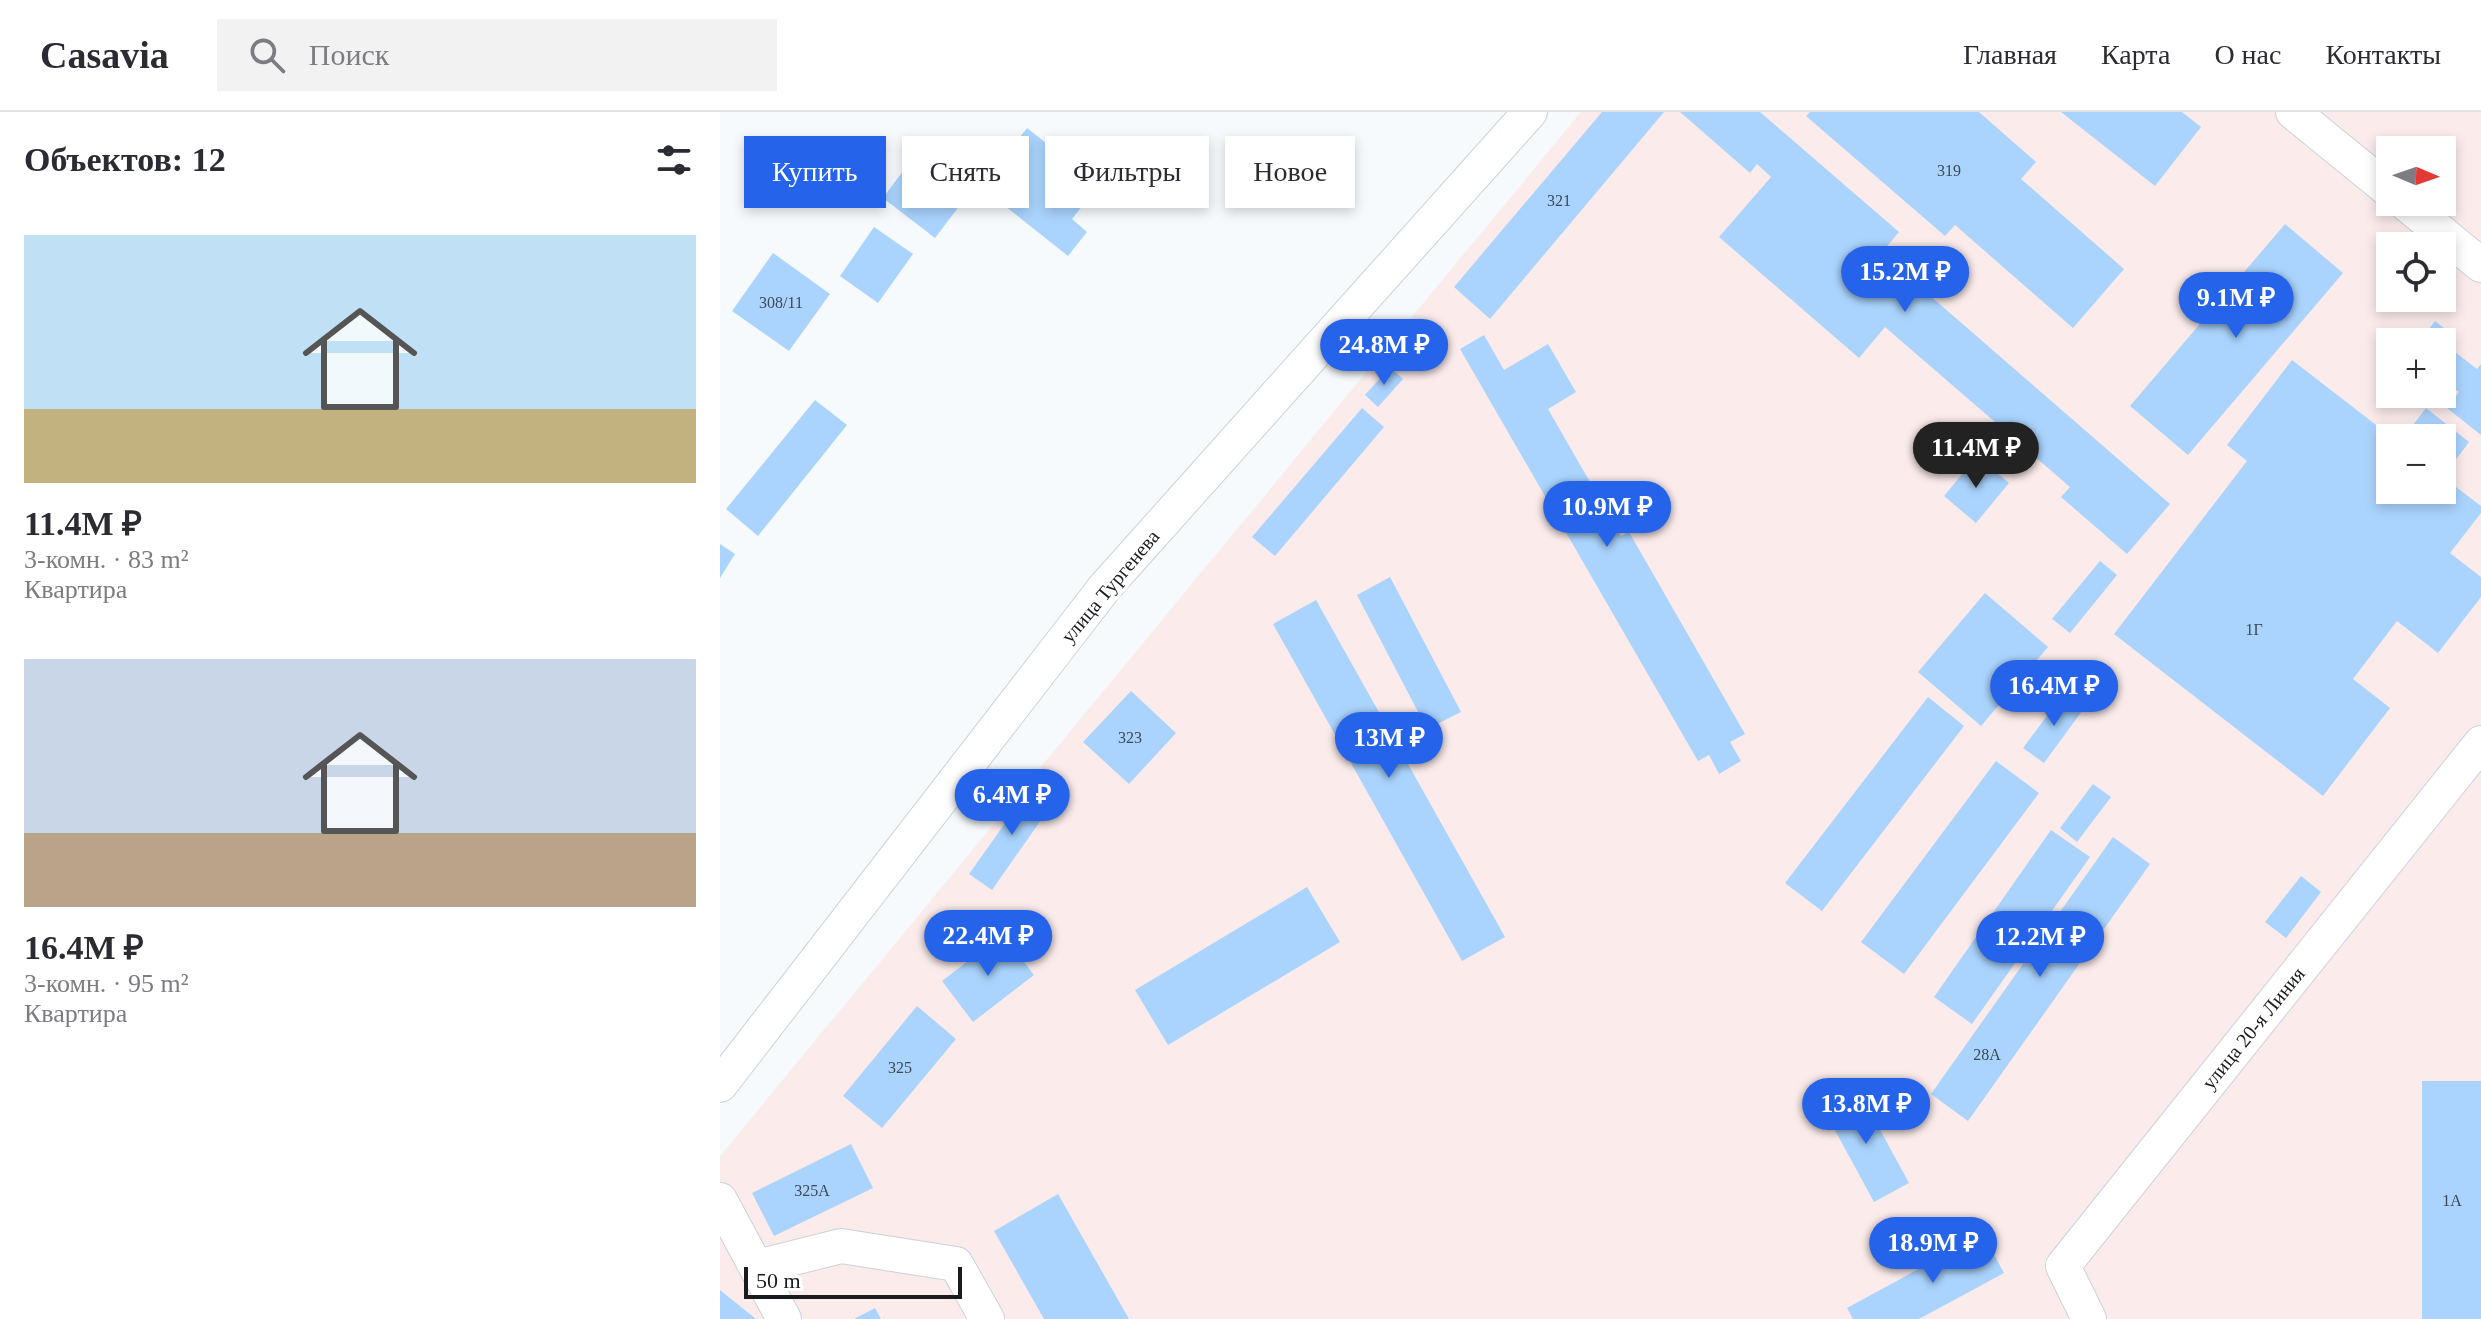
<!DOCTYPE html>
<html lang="ru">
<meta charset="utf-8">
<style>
:root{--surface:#fff;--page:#f2f2f3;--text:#2b2b33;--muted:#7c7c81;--line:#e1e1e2;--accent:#2563eb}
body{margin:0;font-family:Georgia,serif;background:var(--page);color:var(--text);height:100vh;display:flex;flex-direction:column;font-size:30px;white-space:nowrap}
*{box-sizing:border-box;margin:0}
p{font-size:26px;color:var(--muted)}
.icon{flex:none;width:44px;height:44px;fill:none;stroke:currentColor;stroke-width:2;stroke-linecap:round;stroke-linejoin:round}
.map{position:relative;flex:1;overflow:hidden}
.panel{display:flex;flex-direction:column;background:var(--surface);width:720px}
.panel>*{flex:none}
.banner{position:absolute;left:24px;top:24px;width:760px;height:72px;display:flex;gap:16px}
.needle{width:52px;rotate:92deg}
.buttons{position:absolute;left:1656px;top:24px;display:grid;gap:16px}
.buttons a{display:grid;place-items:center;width:80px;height:80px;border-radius:0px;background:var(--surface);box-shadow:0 4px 12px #0003;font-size:40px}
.scale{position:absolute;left:24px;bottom:20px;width:218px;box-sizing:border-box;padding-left:8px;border:4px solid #191b1e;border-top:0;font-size:22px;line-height:28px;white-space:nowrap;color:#191b1e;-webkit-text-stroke:6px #fff;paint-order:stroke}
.price{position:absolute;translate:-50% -68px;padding:0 18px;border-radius:28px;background:var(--accent);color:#fff;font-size:26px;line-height:52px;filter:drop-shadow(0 2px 4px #0008)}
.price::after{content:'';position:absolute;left:50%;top:48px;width:24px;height:18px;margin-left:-12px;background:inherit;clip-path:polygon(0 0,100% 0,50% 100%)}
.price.selected{background:#222;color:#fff}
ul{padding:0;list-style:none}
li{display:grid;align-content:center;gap:16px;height:424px;padding:0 24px}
li span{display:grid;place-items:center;height:248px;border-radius:0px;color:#555}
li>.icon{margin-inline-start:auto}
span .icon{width:144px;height:144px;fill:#fffc;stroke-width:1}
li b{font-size:34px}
h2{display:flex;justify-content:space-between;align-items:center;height:96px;padding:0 24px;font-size:34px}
.tag{padding:0 28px;border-radius:0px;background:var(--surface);box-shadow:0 4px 12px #0003;font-size:28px;line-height:72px}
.tag.selected{background:var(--accent);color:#fff}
header{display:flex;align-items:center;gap:48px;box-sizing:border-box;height:112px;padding:0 40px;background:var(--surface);border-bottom:2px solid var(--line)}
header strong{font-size:38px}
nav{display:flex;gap:44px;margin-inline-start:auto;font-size:28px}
.search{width:560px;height:72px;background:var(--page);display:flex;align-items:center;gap:20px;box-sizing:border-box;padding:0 28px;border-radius:0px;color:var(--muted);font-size:30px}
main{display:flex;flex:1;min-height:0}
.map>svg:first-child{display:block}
.industrial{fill:#fbebeb;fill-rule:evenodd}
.building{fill:#aad4fe}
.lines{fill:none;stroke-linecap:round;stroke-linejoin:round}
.minor-casing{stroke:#cad2da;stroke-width:36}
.minor{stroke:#fff;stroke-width:34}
.labels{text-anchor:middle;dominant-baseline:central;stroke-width:7;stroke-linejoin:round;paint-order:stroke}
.number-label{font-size:16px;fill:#3d4956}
.street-label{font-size:20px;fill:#191b1e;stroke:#fff}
</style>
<header>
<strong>Casavia</strong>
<div class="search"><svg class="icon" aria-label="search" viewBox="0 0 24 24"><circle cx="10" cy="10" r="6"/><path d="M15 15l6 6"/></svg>Поиск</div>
<nav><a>Главная</a><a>Карта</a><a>О нас</a><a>Контакты</a></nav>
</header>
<main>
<section class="panel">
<h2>Объектов: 12<svg class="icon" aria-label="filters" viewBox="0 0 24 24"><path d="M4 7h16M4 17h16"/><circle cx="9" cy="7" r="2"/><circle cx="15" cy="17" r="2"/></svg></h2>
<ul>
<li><span style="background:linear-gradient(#bfe0f5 70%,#c2b280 0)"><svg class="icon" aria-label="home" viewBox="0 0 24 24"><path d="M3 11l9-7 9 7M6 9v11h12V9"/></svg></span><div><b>11.4M ₽</b><p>3-комн. · 83 m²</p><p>Квартира</p></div></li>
<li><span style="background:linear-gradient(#c9d6e8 70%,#b9a48a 0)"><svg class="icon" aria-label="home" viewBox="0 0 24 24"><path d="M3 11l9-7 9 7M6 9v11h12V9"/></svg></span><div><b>16.4M ₽</b><p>3-комн. · 95 m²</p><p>Квартира</p></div></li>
</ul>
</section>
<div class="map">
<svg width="1761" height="1207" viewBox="0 0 1761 1207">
<rect width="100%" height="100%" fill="#f6fafd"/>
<path class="industrial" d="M 861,0 L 1761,0 L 1761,1207 L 0,1207 L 0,1044 ZM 1670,38 L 1722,38 L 1722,90 L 1670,90 ZM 1670,134 L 1722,134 L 1722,186 L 1670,186 ZM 1670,230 L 1722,230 L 1722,282 L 1670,282 ZM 1670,326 L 1722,326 L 1722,378 L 1670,378 Z"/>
<path class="building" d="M 882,0 L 944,0 L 770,207 L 734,175 Z
M 960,0 L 1040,0 L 1179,120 L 1152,152 L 1190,185 L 1200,175 L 1450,392 L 1407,442 L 1341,385 L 1350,375 L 1165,215 L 1139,246 L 999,125 L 1051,65 L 1037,52 L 1030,61 Z
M 1090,0 L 1259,0 L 1316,50 L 1301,67 L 1404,157 L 1353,216 L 1235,113 L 1225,124 L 1086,4 Z
M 1341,0 L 1462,0 L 1481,15 L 1435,74 Z
M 307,16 L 379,73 L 352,107 L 367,120 L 348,144 L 261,75 Z
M 197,40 L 250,80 L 215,126 L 163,86 Z
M 1565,112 L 1623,161 L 1468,343 L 1410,294 Z
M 154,115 L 193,142 L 158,191 L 120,164 Z
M 53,141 L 110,182 L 69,239 L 12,199 Z
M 1715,209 L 1733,223 L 1726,233 L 1757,257 L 1761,252 L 1761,323 L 1727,296 L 1739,280 L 1722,267 L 1722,230 L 1699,230 Z
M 764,223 L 784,258 L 828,232 L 856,280 L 828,297 L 901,424 L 909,420 L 1025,622 L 1010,630 L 1021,649 L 999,662 L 989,643 L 978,649 L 740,237 Z
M 1572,248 L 1673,326 L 1670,326 L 1670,378 L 1722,378 L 1722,326 L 1683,326 L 1706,296 L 1749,330 L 1723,365 L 1761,394 L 1761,401 L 1730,441 L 1761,465 L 1761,485 L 1718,541 L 1677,509 L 1633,567 L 1670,596 L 1603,684 L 1394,522 L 1527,349 L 1507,333 Z
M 670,255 L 683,267 L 658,295 L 645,283 Z
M 95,288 L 127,313 L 38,424 L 6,397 Z
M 642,296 L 664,315 L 555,444 L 532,425 Z
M 1257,344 L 1289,371 L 1256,411 L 1224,384 Z
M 0,432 L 15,442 L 0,466 Z
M 1380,449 L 1397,463 L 1350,521 L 1332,507 Z
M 670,465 L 741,600 L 707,617 L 637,483 Z
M 1265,481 L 1328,535 L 1261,614 L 1198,560 Z
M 596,488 L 785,825 L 742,849 L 553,512 Z
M 411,579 L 456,621 L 409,672 L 363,630 Z
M 1344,581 L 1365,595 L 1324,651 L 1303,636 Z
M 1208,585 L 1244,614 L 1102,799 L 1065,771 Z
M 1276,649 L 1319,681 L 1184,862 L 1141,830 Z
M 313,672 L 335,688 L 272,778 L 249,762 Z
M 1373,672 L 1391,685 L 1357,730 L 1340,716 Z
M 1331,718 L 1370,745 L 1252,912 L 1214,885 Z
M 1393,725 L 1430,752 L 1248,1009 L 1211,982 Z
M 1581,764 L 1601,780 L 1566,826 L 1545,810 Z
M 587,775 L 620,830 L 448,933 L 415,878 Z
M 283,822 L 314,863 L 253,910 L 222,869 Z
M 197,894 L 236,927 L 162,1016 L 123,984 Z
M 1702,969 L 1761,969 L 1761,1207 L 1702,1207 Z
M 1139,979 L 1189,1071 L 1154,1090 L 1104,998 Z
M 131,1032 L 153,1076 L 54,1124 L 32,1081 Z
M 338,1082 L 409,1207 L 324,1207 L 274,1119 Z
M 1263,1122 L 1284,1161 L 1199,1207 L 1133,1207 L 1127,1196 Z
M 0,1178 L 36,1207 L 0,1207 Z
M 155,1196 L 161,1207 L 134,1207 Z"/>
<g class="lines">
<defs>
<path id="minor" d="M 1573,0 L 1670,79
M 1684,90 L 1761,153
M 0,973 L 385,475 L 810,0
M 0,1088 L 64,1207
M 37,1155 L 121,1134 L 236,1152 L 267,1207
M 1369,1207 L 1343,1154 L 1761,631"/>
</defs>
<use href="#minor" class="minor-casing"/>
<use href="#minor" class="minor"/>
</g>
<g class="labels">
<g class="number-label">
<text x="1229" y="58">319</text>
<text x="839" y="88">321</text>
<text x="61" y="190">308/11</text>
<text x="1534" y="517">1Г</text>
<text x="410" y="625">323</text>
<text x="1267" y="942">28А</text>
<text x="180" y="955">325</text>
<text x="92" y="1078">325А</text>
<text x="1732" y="1088">1А</text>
</g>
<g class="street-label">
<text transform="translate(390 474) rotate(-50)">улица Тургенева</text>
<text transform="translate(1533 916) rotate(-51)">улица 20-я Линия</text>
</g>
</g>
</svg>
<div class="buttons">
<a><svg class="needle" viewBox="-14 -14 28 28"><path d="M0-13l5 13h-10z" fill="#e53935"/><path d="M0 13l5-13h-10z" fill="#7c7c81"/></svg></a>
<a><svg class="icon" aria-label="locate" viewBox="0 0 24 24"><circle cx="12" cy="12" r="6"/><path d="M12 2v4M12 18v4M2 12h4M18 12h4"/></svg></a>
<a>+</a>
<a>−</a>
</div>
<div class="scale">50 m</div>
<b class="price" style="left:1185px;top:202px">15.2M ₽</b>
<b class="price" style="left:1516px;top:228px">9.1M ₽</b>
<b class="price" style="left:664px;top:275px">24.8M ₽</b>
<b class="price selected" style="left:1256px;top:378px">11.4M ₽</b>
<b class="price" style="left:887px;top:437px">10.9M ₽</b>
<b class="price" style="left:1334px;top:616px">16.4M ₽</b>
<b class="price" style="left:669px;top:668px">13M ₽</b>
<b class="price" style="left:292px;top:725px">6.4M ₽</b>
<b class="price" style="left:268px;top:866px">22.4M ₽</b>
<b class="price" style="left:1320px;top:867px">12.2M ₽</b>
<b class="price" style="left:1146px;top:1034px">13.8M ₽</b>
<b class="price" style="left:1213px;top:1173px">18.9M ₽</b>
<div class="banner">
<a class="tag selected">Купить</a>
<a class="tag">Снять</a>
<a class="tag">Фильтры</a>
<a class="tag">Новое</a>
</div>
</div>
</main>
